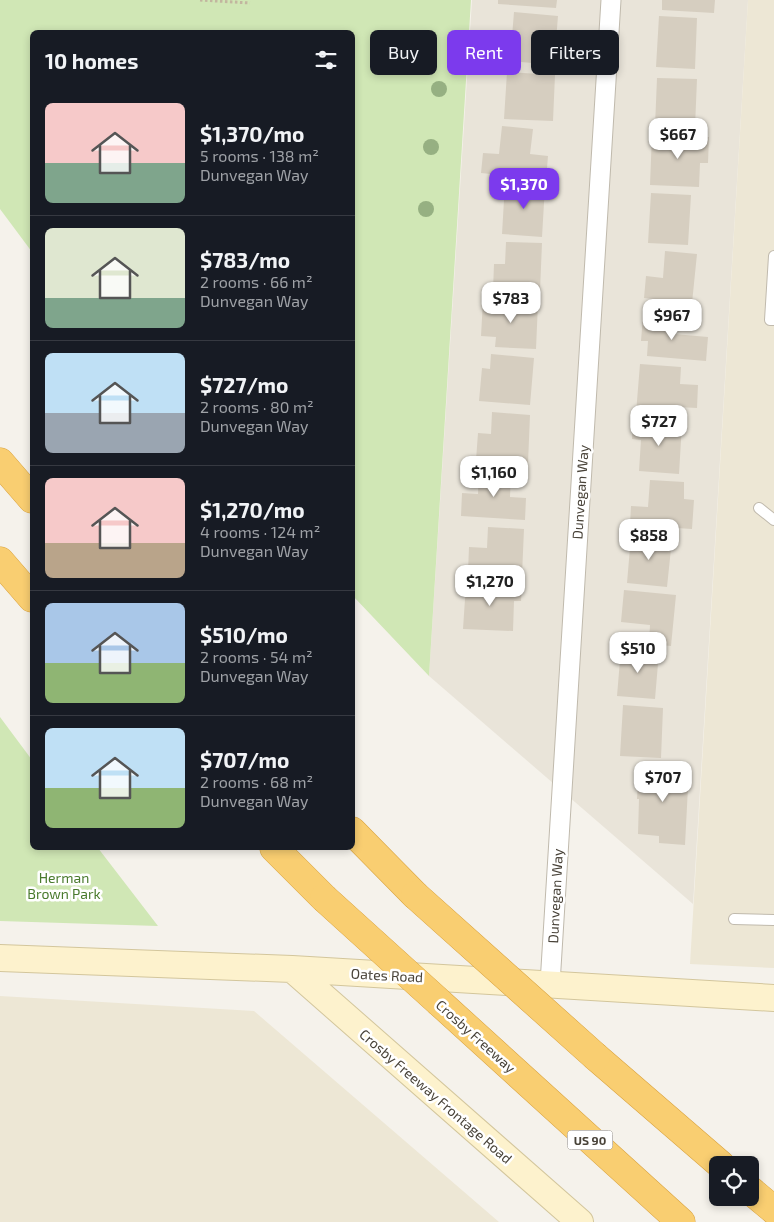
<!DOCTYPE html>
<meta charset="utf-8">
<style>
:root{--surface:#171b24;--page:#242831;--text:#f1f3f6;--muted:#9ea1a6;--line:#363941;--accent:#7c3aed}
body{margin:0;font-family:"Exo 2",sans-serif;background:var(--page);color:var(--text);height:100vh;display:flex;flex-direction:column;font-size:19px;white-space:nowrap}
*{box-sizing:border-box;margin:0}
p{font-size:16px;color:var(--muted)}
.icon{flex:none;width:28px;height:28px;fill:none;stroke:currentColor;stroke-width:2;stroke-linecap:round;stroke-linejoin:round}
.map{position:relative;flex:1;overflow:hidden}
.side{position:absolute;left:30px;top:30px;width:325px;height:820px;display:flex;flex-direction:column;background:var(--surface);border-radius:8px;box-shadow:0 2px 8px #0003}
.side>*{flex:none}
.top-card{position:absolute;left:370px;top:30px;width:329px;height:45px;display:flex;gap:10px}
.buttons{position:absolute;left:709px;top:1156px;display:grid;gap:10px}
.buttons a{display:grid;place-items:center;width:50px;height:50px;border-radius:8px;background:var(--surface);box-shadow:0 2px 8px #0003;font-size:25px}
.price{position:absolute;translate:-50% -42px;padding:0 11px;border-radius:10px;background:#fff;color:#222;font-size:16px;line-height:32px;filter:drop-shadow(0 1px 2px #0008)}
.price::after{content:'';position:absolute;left:50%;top:30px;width:15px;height:11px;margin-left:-8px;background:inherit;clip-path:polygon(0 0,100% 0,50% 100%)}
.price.on{background:var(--accent);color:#fff}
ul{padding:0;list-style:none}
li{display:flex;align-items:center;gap:15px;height:125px;padding:0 15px}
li+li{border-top:1px solid var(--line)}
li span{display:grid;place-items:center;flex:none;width:140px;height:100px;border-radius:8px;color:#555}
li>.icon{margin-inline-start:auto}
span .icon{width:60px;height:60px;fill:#fffc;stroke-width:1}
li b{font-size:21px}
h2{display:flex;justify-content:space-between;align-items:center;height:60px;padding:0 15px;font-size:21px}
.chip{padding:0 18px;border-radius:8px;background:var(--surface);box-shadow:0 2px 8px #0003;font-size:18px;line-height:45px}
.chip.on{background:var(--accent);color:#fff}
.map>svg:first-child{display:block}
.residential{fill:#e9e4d9}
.education{fill:#ede7d5}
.green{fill:#d0e7b5}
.building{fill:#d6cec0}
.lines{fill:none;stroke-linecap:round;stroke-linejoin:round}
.lane-casing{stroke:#c0baad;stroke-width:12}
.street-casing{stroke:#c0baad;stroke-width:21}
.secondary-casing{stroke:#d3c69c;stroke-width:28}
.highway-casing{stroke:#d9a340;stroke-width:29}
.path{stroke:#c2b69f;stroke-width:3;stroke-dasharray:2.5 2.5;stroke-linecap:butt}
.lane{stroke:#fff;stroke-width:10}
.street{stroke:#fff;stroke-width:19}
.secondary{stroke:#fdf2cd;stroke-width:26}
.highway{stroke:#f9ce71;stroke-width:28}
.highway-bridge-casing{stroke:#d9a340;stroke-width:29;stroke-linecap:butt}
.highway-bridge{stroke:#f9ce71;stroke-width:28}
.tree{fill:#96b082}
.labels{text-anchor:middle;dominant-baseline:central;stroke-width:5;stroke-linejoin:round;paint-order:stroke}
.shield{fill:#fff;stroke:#807b74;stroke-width:1}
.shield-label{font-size:12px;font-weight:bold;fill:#494339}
.street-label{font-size:14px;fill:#494339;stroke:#fff}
.park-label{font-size:14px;fill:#497a2d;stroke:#fff}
</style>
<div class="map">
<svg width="774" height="1222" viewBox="0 0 774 1222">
<rect width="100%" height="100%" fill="#f5f2eb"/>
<path class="residential" d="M 472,0 L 748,0 L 693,904 L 429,676 Z"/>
<path class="education" d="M 748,0 L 774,0 L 774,968 L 690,964 Z
M 0,996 L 254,1011 L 499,1222 L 0,1222 Z"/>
<path class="green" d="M 0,0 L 471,0 L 429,676 L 353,596 L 352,32 L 32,32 L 32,252 L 0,209 Z
M 0,717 L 32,760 L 32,848 L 98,848 L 158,926 L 0,921 Z"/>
<path class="building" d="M 498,0 L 557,0 L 556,8 L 498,4 Z
M 662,0 L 715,0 L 714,13 L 662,10 Z
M 514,12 L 558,16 L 554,65 L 510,61 Z
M 659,16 L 697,18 L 695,69 L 656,67 Z
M 507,72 L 555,75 L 553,121 L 504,119 Z
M 657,78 L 697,79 L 695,127 L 655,126 Z
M 502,126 L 533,129 L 530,154 L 548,156 L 546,180 L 481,173 L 483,153 L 499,154 Z
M 652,134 L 709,137 L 708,163 L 700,163 L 699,187 L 650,185 Z
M 505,183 L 545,186 L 542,237 L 502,234 Z
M 651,193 L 691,195 L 688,245 L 648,243 Z
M 506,242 L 542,243 L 540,291 L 493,290 L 494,264 L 505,264 Z
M 665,251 L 697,254 L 692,303 L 644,298 L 646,276 L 663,278 Z
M 483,300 L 538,303 L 536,349 L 495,347 L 496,337 L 481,336 Z
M 643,316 L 675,319 L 674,334 L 708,337 L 706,361 L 647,356 L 648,341 L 641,341 Z
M 491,354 L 534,358 L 530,405 L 479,401 L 482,368 L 490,369 Z
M 640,364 L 681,367 L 680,384 L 698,385 L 697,408 L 678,407 L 678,416 L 636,413 Z
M 492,412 L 530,415 L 528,463 L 476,460 L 478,433 L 491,434 Z
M 633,422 L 682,424 L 679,474 L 639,471 L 641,440 L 632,439 Z
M 479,469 L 511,471 L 510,497 L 526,498 L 525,520 L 461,516 L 462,493 L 478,494 Z
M 650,480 L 684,482 L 684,499 L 694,500 L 692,529 L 630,525 L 631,506 L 648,507 Z
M 488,527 L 524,529 L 522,575 L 468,572 L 469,547 L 487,548 Z
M 631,536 L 672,539 L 667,587 L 627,583 Z
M 466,584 L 522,587 L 521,601 L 514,601 L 513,631 L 463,629 Z
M 624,590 L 676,595 L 671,646 L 649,644 L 650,625 L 621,622 Z
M 621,648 L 659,652 L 655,699 L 617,696 Z
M 623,705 L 663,708 L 661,758 L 620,756 Z
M 639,765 L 689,768 L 685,845 L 659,843 L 659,836 L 638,834 L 639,799 L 637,799 Z"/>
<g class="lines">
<defs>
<path id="lane" d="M 774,256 L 770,320 L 774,320
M 759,508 L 774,520
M 734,919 L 774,920"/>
<path id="street" d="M 550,984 L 611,0"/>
<path id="secondary" d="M 0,958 L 292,969 L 774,998
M 292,969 L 580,1222"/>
<path id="highway" d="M 0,462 L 32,499
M 0,561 L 32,598
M 352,831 L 415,895
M 274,848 L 324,898
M 440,1003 L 681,1222
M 596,1057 L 721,1165
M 750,1190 L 774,1210"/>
</defs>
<use href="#lane" class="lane-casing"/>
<use href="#street" class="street-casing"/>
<use href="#secondary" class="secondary-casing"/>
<use href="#highway" class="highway-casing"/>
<path class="path" d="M 200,0 L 250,3"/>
<use href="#lane" class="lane"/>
<use href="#street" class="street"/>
<use href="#secondary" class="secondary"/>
<use href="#highway" class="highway"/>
<defs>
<path id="highway-bridge" d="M 415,895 L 596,1057
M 324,898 L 440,1003"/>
</defs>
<use href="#highway-bridge" class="highway-bridge-casing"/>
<use href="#highway-bridge" class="highway-bridge"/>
</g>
<g class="tree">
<circle cx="439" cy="89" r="8"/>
<circle cx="431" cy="147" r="8"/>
<circle cx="426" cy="209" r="8"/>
</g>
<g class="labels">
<rect class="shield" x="567.5" y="1130.5" width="45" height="19" rx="4"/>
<g class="shield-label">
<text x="590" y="1140">US 90</text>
</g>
<g class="street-label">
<text transform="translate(580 492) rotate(-86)">Dunvegan Way</text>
<text transform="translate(555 896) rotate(-87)">Dunvegan Way</text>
<text transform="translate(387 975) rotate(3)">Oates Road</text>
<text transform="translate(476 1036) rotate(42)">Crosby Freeway</text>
<text transform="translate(436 1096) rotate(41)">Crosby Freeway Frontage Road</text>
</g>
<g class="park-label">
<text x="64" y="877">Herman<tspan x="64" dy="16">Brown Park</tspan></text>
</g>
</g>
</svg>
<div class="buttons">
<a><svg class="icon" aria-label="locate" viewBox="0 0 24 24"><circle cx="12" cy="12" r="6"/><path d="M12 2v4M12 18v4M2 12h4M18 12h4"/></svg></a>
</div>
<b class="price" style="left:678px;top:160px">$667</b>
<b class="price on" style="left:524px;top:210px">$1,370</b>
<b class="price" style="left:511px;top:324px">$783</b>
<b class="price" style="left:672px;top:341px">$967</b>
<b class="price" style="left:659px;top:447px">$727</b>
<b class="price" style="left:494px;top:498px">$1,160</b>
<b class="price" style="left:649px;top:561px">$858</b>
<b class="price" style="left:490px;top:607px">$1,270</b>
<b class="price" style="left:638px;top:674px">$510</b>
<b class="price" style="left:663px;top:803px">$707</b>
<div class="top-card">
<a class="chip">Buy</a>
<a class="chip on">Rent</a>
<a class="chip">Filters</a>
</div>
<section class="side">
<h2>10 homes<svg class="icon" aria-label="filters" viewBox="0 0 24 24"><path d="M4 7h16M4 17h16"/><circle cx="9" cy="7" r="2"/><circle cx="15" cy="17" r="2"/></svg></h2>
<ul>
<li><span style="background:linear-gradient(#f6c9c9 60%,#7fa58c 0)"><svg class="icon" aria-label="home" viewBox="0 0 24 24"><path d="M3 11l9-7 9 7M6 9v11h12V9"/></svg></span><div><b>$1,370/mo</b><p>5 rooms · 138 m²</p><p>Dunvegan Way</p></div></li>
<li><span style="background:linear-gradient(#dfe7d0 70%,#7fa58c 0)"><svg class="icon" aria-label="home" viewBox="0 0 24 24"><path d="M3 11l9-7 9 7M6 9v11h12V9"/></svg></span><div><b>$783/mo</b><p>2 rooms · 66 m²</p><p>Dunvegan Way</p></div></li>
<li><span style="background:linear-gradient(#bfe0f5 60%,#9aa5b1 0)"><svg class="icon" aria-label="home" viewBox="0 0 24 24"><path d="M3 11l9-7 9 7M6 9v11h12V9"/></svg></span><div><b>$727/mo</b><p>2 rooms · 80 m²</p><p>Dunvegan Way</p></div></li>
<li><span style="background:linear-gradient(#f6c9c9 65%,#b9a48a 0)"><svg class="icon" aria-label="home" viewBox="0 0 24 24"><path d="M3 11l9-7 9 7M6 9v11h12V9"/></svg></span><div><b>$1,270/mo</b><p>4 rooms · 124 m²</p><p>Dunvegan Way</p></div></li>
<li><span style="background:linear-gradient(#a9c7e8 60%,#8fb573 0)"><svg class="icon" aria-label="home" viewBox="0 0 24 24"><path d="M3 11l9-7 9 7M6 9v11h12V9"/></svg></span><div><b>$510/mo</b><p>2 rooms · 54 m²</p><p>Dunvegan Way</p></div></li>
<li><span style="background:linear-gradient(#bfe0f5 60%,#8fb573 0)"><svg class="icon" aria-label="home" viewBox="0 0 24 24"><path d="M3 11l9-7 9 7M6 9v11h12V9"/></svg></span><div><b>$707/mo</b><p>2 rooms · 68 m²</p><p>Dunvegan Way</p></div></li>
</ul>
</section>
</div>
